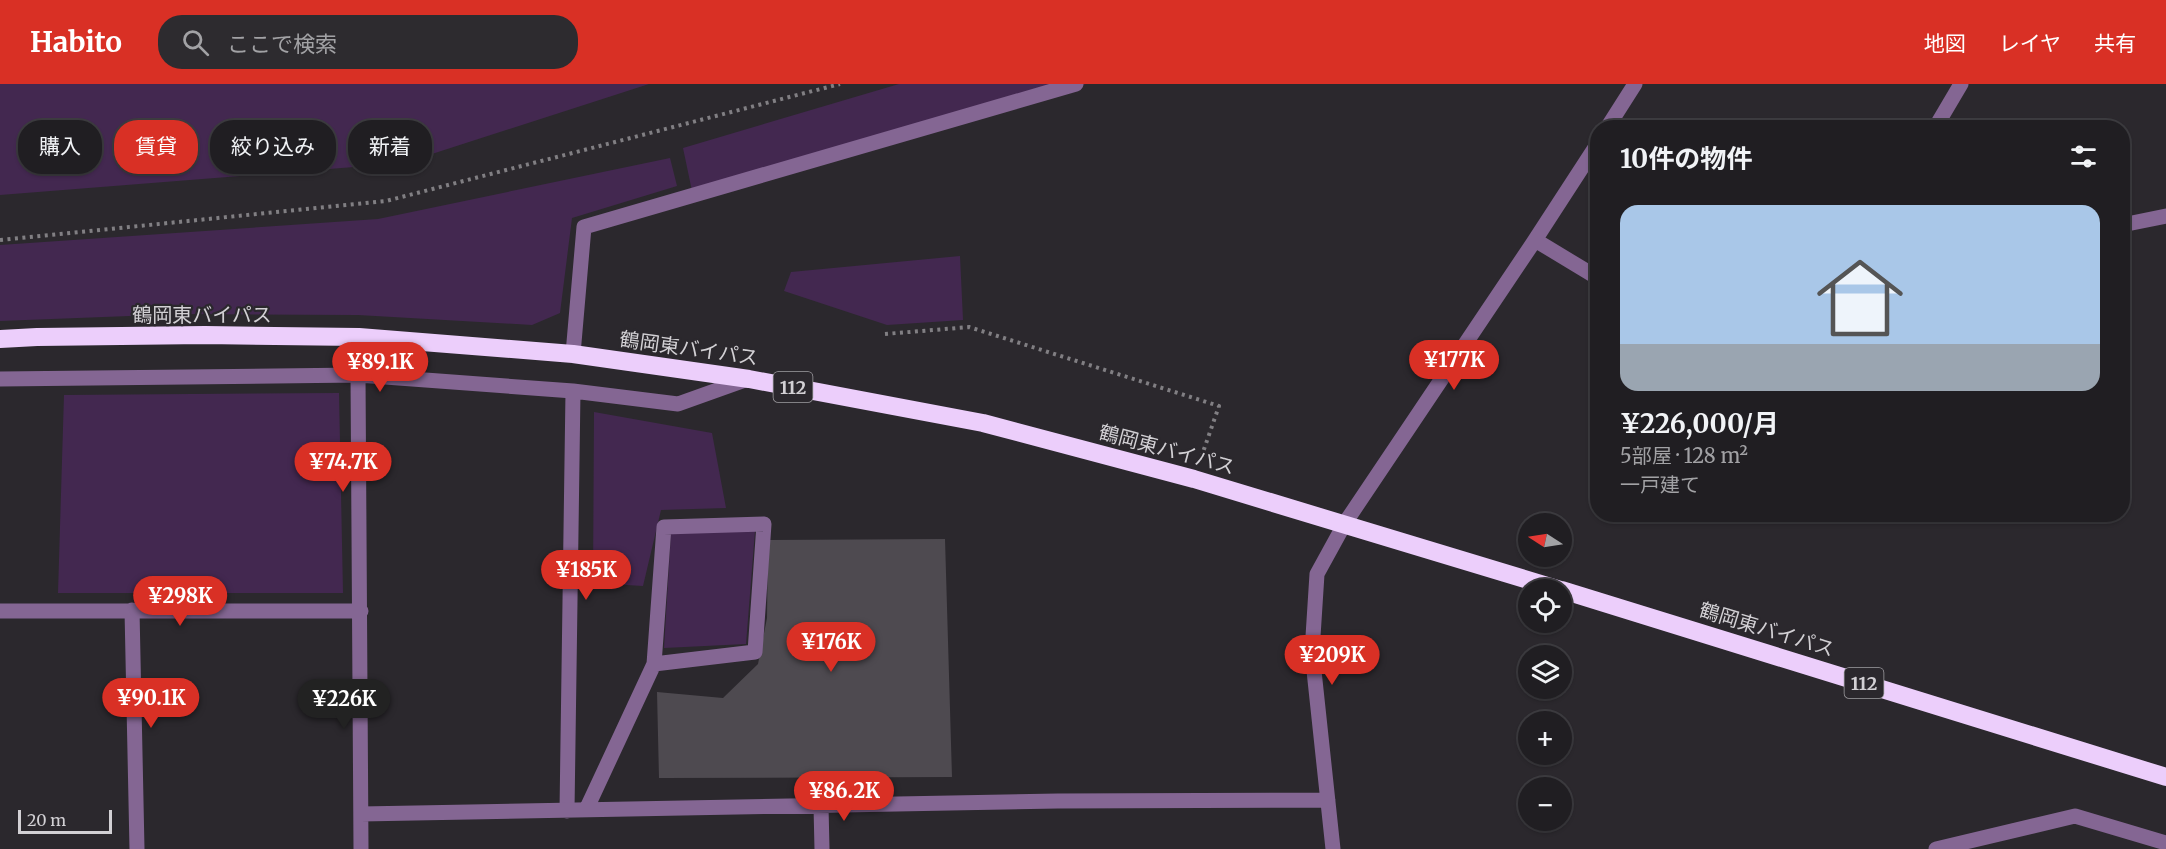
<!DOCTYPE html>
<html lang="ja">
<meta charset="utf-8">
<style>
:root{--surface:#201e22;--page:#2d2b2f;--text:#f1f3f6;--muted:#a2a2a5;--line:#3d3c40;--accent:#d93025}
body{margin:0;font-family:Merriweather,"Noto Sans JP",serif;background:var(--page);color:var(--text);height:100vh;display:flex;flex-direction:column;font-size:22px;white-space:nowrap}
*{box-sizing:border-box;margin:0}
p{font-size:20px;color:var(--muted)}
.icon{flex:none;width:33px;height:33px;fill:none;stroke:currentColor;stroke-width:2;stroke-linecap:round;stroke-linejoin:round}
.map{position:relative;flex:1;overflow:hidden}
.details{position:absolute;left:1590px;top:36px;width:540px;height:402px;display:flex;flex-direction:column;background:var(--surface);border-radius:24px;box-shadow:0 2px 4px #0004,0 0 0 2px var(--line)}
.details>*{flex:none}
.top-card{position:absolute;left:18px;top:36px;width:570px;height:54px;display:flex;gap:12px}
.needle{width:39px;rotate:282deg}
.fabs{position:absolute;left:1518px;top:429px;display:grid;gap:12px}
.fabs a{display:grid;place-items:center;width:54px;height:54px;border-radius:50%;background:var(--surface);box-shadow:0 2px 4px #0004,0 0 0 2px var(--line);font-size:30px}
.scale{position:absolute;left:18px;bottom:15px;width:94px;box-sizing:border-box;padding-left:6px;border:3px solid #d2d0d4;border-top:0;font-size:16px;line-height:21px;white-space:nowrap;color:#d2d0d4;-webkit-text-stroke:4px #2b282d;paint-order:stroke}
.price{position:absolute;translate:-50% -51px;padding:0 14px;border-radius:21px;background:var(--accent);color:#fff;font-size:20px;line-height:39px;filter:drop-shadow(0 2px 3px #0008)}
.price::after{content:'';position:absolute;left:50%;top:36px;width:18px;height:14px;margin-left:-9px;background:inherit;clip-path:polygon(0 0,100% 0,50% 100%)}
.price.active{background:#222;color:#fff}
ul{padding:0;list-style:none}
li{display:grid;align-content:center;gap:12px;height:318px;padding:0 30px}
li+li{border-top:2px solid var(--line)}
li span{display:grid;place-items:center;height:186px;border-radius:18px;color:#555}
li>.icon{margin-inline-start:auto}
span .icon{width:108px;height:108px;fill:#fffc;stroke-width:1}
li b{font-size:26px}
h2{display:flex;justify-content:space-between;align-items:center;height:72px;padding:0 30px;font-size:26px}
.tag{padding:0 21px;border-radius:24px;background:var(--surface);box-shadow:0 2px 4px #0004,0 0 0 2px var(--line);font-size:21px;line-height:54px}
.tag.active{background:var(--accent);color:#fff}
header{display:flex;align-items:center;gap:36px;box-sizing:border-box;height:84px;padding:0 30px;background:var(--accent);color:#fff}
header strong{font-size:28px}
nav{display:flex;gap:33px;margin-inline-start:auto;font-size:21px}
.search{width:420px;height:54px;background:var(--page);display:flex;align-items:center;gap:15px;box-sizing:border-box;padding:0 21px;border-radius:24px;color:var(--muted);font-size:22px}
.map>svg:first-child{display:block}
.green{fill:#432850}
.building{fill:#4e4a50}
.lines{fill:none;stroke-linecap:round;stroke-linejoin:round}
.path{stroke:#817f83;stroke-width:4;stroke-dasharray:3 4.5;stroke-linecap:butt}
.minor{stroke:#846693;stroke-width:15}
.highway{stroke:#eccefb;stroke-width:18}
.labels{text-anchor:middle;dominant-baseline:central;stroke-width:4.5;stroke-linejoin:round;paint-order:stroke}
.shield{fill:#2b282d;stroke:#a09ea2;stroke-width:1.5}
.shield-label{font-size:18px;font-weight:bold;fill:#d2d0d4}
.street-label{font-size:20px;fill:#d2d0d4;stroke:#2b282d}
</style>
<header>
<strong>Habito</strong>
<div class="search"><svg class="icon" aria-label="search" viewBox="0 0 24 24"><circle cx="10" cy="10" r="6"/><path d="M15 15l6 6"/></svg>ここで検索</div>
<nav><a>地図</a><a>レイヤ</a><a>共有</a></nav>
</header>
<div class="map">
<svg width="2166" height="765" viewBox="0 0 2166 765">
<rect width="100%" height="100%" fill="#2b282d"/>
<path class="green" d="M 0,0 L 649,0 L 404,79 L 0,111 Z
M 899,0 L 1086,0 L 692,107 L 683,64 Z
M 670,74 L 677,102 L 572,134 L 560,229 L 532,241 L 358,231 L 181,230 L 0,237 L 0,161 L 378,135 Z
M 960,172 L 963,236 L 887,241 L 784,207 L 791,188 Z
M 339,309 L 343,509 L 58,509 L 64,311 Z
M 594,328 L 712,349 L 726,424 L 661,426 L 643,502 L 593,499 Z
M 755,447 L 746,560 L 664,564 L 671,449 Z"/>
<path class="building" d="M 945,455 L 952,693 L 659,694 L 657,608 L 723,614 L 758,580 L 767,534 L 768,456 Z"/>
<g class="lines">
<path class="path" d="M 0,156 L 386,117 L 840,0
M 885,250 L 969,243 L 1219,322 L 1202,371"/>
<path class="minor" d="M 1607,44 L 1635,0
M 1935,44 L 1961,0
M 2122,141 L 2166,132
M 1535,156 L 1598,194
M 573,270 L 584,143 L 1076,0
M 358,291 L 361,765
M 0,295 L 358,291 L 573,307 L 678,320 L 748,295
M 132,526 L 137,765
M 0,527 L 361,527
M 821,722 L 822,765
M 586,726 L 654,580 L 755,568 L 764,440 L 664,443 L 654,580
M 567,727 L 573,307
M 361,730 L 1058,717 L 1328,716
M 1333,765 L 1312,568 L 1317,490 L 1345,439 L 1535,156 L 1598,59
M 1936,765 L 2075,732 L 2166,759"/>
<path class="highway" d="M 0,255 L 37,253 L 205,251 L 359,253 L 573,270 L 749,295 L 983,339 L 1194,395 L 1561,506
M 1562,506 L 2166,693"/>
</g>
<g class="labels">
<g class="shield">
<rect x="773.5" y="288" width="39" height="30" rx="4.5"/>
<rect x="1844.5" y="584" width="39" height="30" rx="4.5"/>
</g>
<g class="shield-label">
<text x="793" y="303">112</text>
<text x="1864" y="599">112</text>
</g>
<g class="street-label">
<text x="202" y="230">鶴岡東バイパス</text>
<text transform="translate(689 264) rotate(8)">鶴岡東バイパス</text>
<text transform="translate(1167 365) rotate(15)">鶴岡東バイパス</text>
<text transform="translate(1767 545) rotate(17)">鶴岡東バイパス</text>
</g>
</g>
</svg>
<div class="fabs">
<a><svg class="needle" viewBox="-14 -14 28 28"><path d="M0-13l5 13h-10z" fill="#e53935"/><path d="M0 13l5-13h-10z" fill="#a2a2a5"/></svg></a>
<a><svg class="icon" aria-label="locate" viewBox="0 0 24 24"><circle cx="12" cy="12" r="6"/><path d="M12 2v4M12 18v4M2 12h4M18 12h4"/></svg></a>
<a><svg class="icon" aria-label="layers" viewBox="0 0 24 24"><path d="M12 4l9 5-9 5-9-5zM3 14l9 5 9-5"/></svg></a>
<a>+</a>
<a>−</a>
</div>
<div class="scale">20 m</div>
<b class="price" style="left:1454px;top:307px">¥177K</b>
<b class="price" style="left:380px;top:309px">¥89.1K</b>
<b class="price" style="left:343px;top:409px">¥74.7K</b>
<b class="price" style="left:586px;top:517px">¥185K</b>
<b class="price" style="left:180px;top:543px">¥298K</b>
<b class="price" style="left:831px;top:589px">¥176K</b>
<b class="price" style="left:1332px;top:602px">¥209K</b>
<b class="price" style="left:151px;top:645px">¥90.1K</b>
<b class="price active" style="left:344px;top:646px">¥226K</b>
<b class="price" style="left:844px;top:738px">¥86.2K</b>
<div class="top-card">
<a class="tag">購入</a>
<a class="tag active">賃貸</a>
<a class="tag">絞り込み</a>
<a class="tag">新着</a>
</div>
<section class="details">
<h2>10件の物件<svg class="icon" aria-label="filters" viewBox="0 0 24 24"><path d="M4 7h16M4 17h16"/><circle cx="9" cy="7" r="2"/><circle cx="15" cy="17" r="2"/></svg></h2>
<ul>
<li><span style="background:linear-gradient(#a9c7e8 75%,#9aa5b1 0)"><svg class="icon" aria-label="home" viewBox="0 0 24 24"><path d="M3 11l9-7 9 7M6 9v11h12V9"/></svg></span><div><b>¥226,000/月</b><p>5部屋 · 128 m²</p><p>一戸建て</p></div></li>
</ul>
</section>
</div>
